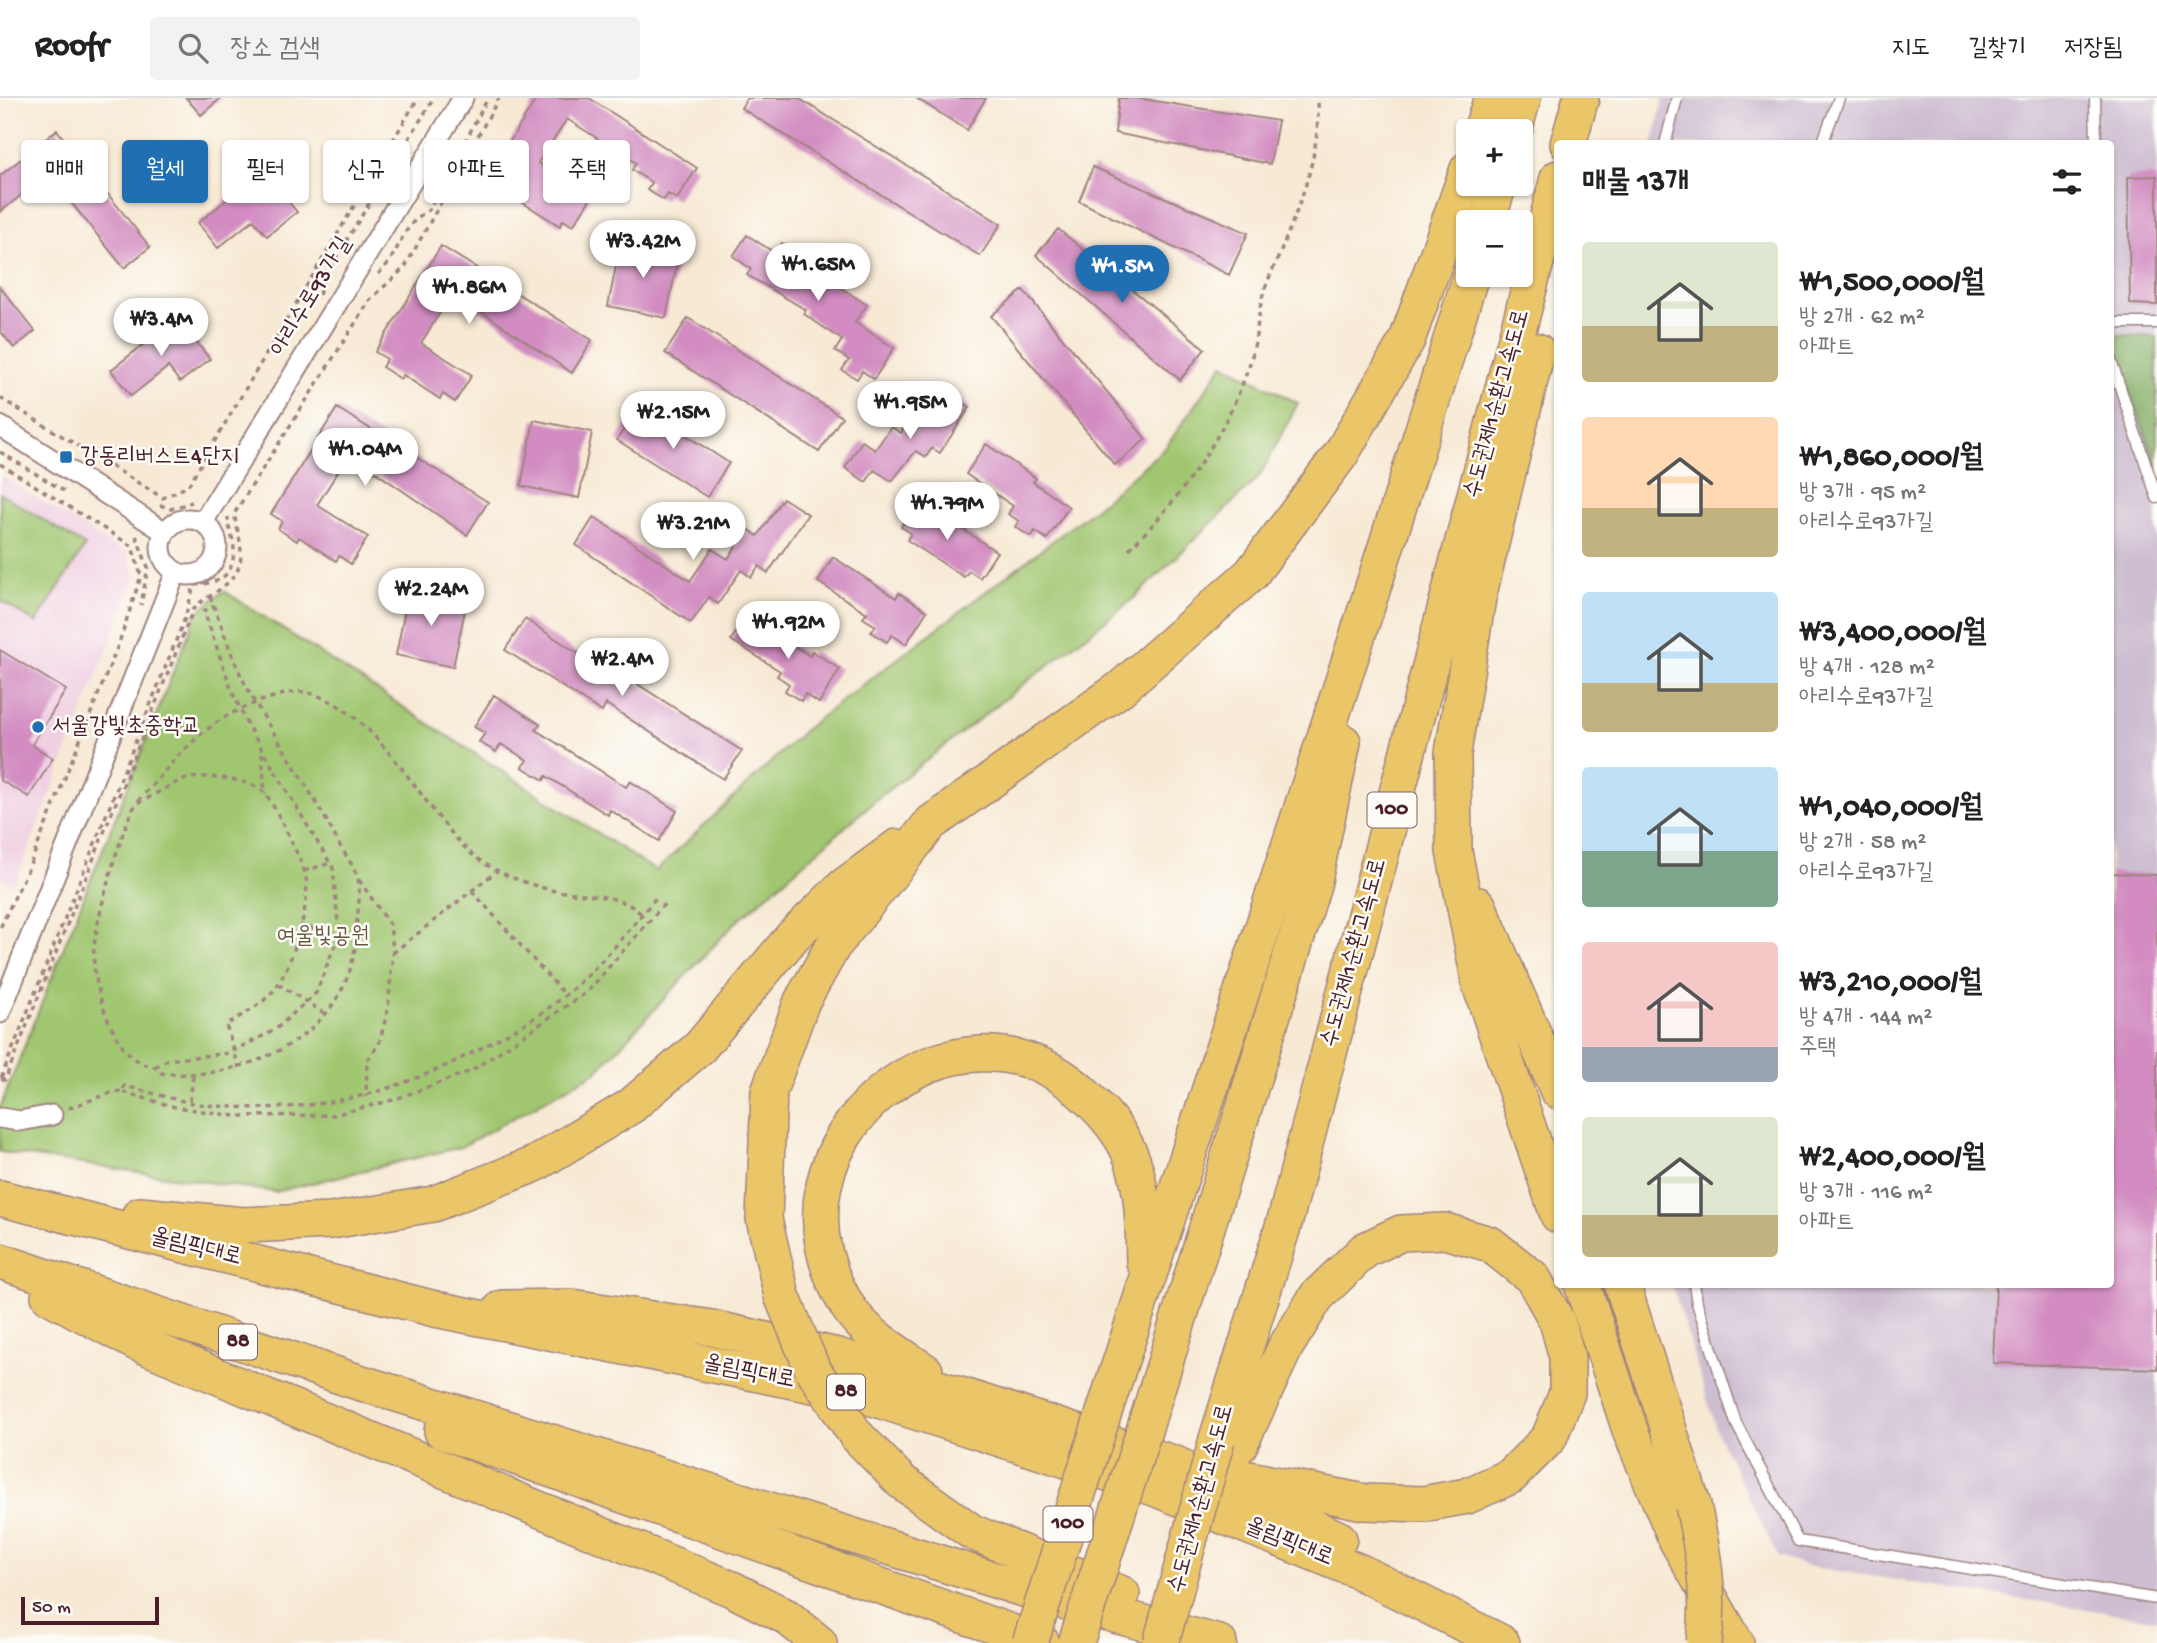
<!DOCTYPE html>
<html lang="ko">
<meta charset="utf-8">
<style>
:root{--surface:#fff;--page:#f2f2f2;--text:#222;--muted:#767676;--line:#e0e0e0;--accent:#1f6fb2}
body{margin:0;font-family:"Gochi Hand","Poor Story",sans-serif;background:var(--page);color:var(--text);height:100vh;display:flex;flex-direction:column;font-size:26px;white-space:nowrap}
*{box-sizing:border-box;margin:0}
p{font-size:23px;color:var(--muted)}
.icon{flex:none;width:38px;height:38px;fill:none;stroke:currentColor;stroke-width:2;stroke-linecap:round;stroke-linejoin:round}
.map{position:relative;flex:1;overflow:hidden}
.sheet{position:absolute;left:1554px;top:42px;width:560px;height:1148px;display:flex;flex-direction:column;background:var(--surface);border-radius:7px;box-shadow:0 2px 5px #0004}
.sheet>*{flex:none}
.banner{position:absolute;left:21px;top:42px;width:665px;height:63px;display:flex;gap:14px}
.controls{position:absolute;left:1456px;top:21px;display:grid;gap:14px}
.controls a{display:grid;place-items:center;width:77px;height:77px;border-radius:7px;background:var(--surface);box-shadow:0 2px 5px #0004;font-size:35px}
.scale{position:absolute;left:21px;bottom:18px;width:138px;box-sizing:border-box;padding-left:7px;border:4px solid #4a1f2b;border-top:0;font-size:19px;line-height:24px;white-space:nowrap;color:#4a1f2b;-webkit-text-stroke:5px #fdfcf7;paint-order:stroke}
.price{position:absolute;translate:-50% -60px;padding:0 16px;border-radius:24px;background:#fff;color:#222;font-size:23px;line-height:46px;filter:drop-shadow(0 2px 4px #0008)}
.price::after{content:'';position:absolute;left:50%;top:42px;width:21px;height:16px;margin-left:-10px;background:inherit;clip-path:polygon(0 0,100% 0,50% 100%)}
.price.current{background:var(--accent);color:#fff}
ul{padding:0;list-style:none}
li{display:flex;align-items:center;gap:21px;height:175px;padding:0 28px}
li span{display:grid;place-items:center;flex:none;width:196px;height:140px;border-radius:7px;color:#555}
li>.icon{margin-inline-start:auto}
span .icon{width:84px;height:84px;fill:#fffc;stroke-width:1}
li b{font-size:30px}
h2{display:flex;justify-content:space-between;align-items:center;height:84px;padding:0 28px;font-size:30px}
.tag{padding:0 24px;border-radius:7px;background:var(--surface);box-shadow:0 2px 5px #0004;font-size:24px;line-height:63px}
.tag.current{background:var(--accent);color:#fff}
header{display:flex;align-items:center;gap:42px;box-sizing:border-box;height:98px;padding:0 35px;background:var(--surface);border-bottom:2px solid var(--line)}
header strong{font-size:33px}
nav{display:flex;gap:38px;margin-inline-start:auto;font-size:24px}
.search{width:490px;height:63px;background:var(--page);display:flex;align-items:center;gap:18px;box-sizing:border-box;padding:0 24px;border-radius:7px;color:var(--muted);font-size:26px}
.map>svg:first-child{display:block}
.built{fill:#f1d0e3}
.industrial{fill:#cebed1}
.green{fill:#a0c670;stroke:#75724e;stroke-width:2}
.forest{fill:#80ab62;stroke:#656546;stroke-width:2}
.building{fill:#d28cc1}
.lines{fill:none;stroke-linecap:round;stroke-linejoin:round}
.lane-casing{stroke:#a08480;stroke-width:13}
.street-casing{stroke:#a08480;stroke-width:23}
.highway-casing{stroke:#a08480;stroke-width:38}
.path{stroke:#a08480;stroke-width:3.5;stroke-dasharray:5 5;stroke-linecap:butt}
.lane{stroke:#fff;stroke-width:10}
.street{stroke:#fff;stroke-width:19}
.highway{stroke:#ebc669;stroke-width:35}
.highway-bridge-casing{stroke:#a08480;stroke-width:38;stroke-linecap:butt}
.highway-bridge{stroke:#ebc669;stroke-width:35}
.poi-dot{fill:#1f6fb2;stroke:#fdfcf7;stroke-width:2.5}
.labels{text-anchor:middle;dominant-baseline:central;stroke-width:5;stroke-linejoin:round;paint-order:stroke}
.shield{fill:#fdfcf7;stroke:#806168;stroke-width:2}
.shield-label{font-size:21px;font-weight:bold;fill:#4a1f2b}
.street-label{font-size:23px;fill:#4a1f2b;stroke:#fdfcf7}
.poi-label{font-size:23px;fill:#4a1f2b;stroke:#fdfcf7;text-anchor:start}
.park-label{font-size:23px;fill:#685943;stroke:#fdfcf7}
</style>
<header>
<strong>Roofr</strong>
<div class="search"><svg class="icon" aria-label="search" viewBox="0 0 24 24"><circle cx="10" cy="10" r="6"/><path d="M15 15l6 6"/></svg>장소 검색</div>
<nav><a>지도</a><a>길찾기</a><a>저장됨</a></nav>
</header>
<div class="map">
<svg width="2157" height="1545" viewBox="0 0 2157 1545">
<rect width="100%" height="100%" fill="#fdfcf7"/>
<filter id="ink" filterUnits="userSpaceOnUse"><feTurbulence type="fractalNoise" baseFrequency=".0143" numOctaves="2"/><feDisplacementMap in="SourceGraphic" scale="14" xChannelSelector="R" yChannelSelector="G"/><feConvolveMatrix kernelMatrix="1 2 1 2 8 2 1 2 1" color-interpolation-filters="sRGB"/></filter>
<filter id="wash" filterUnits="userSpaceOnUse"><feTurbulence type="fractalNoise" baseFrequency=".00686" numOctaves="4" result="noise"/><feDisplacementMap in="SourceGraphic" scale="28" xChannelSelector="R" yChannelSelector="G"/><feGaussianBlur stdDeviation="1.57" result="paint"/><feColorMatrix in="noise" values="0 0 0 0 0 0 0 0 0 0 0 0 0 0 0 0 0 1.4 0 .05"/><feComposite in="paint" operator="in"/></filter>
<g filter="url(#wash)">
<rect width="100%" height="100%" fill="#f7e9d4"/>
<path class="built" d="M 0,377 L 128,457 L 136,479 L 14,788 L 0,779 Z"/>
<path class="industrial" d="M 1663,0 L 2157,0 L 2157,1522 L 1806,1468 L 1778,1459 L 1718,1337 L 1672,1187 L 2110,1186 L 2110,46 L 1653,46 Z"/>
<path class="green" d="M 1223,266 L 1298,305 L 1259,379 L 1134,500 L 878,700 L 733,827 L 596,974 L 461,1049 L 275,1094 L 0,1054 L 0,1010 L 197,514 L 224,493 L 656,773 L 809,628 L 1092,413 L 1166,349 Z
M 0,395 L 85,448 L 36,525 L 0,502 Z"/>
<path class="forest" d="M 2117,237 L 2157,239 L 2157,370 L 2113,245 Z"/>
<g id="blocks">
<path class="building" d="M 186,0 L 221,0 L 201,17 Z
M 537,0 L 589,0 L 697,70 L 677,101 L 668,96 L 664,102 L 647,92 L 652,85 L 632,72 L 636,65 L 567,21 L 538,65 L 591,100 L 573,128 L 563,122 L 560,128 L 501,91 L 507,83 L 491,73 Z
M 747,0 L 798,0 L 1001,126 L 980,158 L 741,10 Z
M 916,0 L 986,0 L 967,32 Z
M 1119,0 L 1136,0 L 1278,23 L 1270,66 L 1115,35 Z
M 57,32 L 150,149 L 124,170 L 48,76 L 0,114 L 0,78 Z
M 1093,69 L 1248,135 L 1229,177 L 1079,103 Z
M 263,72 L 297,114 L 267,138 L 253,122 L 218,150 L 198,125 Z
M 2157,78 L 2157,207 L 2130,206 L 2128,79 Z
M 1058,131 L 1205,251 L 1180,282 L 1036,157 Z
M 747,137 L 775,155 L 782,145 L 809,163 L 807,167 L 867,207 L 855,224 L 894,250 L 874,281 L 862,273 L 857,281 L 842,272 L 849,262 L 835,253 L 842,242 L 804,216 L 806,212 L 747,177 L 751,171 L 733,158 Z
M 621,143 L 679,155 L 666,220 L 608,208 Z
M 441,148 L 592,242 L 572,275 L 453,194 L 421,245 L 472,277 L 455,304 L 443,296 L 440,301 L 403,277 L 401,281 L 382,269 L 387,261 L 375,254 Z
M 0,189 L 35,233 L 14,250 L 0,233 Z
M 1023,192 L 1146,341 L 1115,367 L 991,218 Z
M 177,220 L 210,261 L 180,284 L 168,269 L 131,298 L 111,272 Z
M 688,220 L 842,319 L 819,354 L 665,255 Z
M 945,293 L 970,309 L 940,355 L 932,350 L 926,359 L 916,353 L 892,383 L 874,372 L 866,384 L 845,370 L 862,343 L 875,352 L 891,329 L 901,335 L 912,318 L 923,326 Z
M 639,307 L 729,365 L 707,399 L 617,342 Z
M 337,310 L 488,404 L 467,437 L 349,356 L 317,407 L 368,439 L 351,466 L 339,458 L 336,463 L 299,439 L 297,443 L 278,431 L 282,423 L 271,416 Z
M 534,322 L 592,334 L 579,400 L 521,388 Z
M 986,346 L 1036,380 L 1033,384 L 1069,409 L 1047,441 L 1035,433 L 1031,439 L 1015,429 L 1019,423 L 1008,416 L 1013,408 L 966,376 Z
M 783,400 L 808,416 L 768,475 L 759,468 L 751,479 L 741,472 L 718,506 L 709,499 L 691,525 L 576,447 L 594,419 L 690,483 L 712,451 L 728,461 L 748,431 L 758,438 Z
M 918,402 L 997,454 L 980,480 L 969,473 L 964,479 L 907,442 L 911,435 L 901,429 Z
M 833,459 L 896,500 L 899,495 L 927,513 L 906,546 L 892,537 L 887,544 L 871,534 L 876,528 L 863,520 L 867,515 L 818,484 Z
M 409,491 L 467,503 L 453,569 L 396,557 Z
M 747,518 L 810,558 L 812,553 L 840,571 L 819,605 L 805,596 L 801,603 L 785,593 L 789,586 L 777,578 L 780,573 L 731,542 Z
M 525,521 L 620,582 L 623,577 L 742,653 L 723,681 L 606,606 L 602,614 L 505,552 Z
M 0,552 L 66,592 L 32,647 L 53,660 L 29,699 L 0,682 Z
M 494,597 L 540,626 L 536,632 L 626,689 L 630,683 L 677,713 L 659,743 L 610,712 L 608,717 L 546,678 L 544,682 L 522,669 L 527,662 L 501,646 L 496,654 L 479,644 L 485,635 L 474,629 Z
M 2110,775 L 2157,777 L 2157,1271 L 1993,1265 L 1996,1186 L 2110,1186 Z"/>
</g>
</g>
<g filter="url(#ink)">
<use href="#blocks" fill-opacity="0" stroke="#a08480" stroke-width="2"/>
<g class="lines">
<defs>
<path id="lane" d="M 2095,0 L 2096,46
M 1665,46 L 1677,0
M 1822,46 L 1839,0
M 2110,225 L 2157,225
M 2110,259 L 2157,400
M 1694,1186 L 1697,1205 L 1736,1325 L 1798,1443 L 2157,1501"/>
<path id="street" d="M 0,328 L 165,434
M161 449a28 28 0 1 1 56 0a28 28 0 1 1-56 0Z
M 203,424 L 463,0
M 0,915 L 176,474
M 0,1020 L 20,1023 L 52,1017"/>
<path id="highway" d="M 1481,33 L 1492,0
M 1514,33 L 1523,0
M 1568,46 L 1581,0
M 1487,124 L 1499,86
M 1537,253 L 1478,500 L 1453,655 L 1454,753 L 1480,887 L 1558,1117
M 1478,807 L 1558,993
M 0,1100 L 435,1211 L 863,1297 L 1154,1390 L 1358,1473 L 1502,1545
M 140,1117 L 243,1127 L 331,1123 L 433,1106 L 535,1066 L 631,1008 L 700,949 L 793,838 L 844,788 L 897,749
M 0,1163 L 352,1282 L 1059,1502 L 1219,1545
M 1582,1186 L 1631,1335 L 1677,1443 L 1736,1545
M 1622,1186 L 1693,1407
M 49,1198 L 137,1245 L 732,1491 L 787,1519 L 819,1545
M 782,1198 L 764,1121 L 769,993 L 802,903 L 833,848 L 931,725 L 1120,591 L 1251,476 L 1341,356 L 1407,242 L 1468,71
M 502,1210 L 572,1209 L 712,1230 L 838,1258 L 1173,1365 L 1339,1441
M 925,1273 C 898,1255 865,1236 848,1209 C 744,1044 960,873 1088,1000 C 1106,1017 1125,1040 1133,1064 C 1144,1097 1143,1131 1144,1164
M 1106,1308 C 1229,931 1355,555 1471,177
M 1148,1320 L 1313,787 L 1343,644
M 442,1333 L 1042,1545
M 1217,1341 L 1286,1119 L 1558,80
M 1234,1378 L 1364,1404 L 1423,1406 L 1467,1398 L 1511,1378 L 1549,1340 L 1567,1295 L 1567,1259 L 1557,1223 L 1533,1180 L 1490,1146 L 1445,1133 L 1401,1135 L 1365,1152 L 1317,1198 L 1286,1248 L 1239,1348
M 902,1384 L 972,1434 L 1122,1496"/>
</defs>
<use href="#lane" class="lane-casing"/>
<use href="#street" class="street-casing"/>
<use href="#highway" class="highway-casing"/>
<path class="path" d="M 378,176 C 402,155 398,129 429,112 L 488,0
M 319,197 L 324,179 L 434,0
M 0,300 L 163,400 L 188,388 L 418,0
M 0,354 L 64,393
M 0,366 L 132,448 L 141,478 L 119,545 L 29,769 L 0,830
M 160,407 L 171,411 L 192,404
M 136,438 L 148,469 L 141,507
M 1129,451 C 1182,400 1227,335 1250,265 C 1257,243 1257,220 1263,197 C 1267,182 1275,168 1281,153 C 1302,100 1320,59 1318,0
M 210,498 C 224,534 236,573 256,606 C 284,653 315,699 340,748 C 346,758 355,770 358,781 C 361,794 358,815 356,829 C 355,839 356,850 353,860 C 336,944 237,984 161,975 L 155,969 C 114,966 91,885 94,851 C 96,821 119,740 132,713 C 136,704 145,695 152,688 C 179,656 204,627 243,610 C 256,604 291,592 304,594 C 377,608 422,713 474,758 C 493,774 527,786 551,792 C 579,798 622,794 642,817
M 262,655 L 265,696
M 138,705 C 154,698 173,683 191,680 C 209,677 250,681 264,694 C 272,702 305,768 306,780 C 310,810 293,863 277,888 C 266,905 243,916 226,927 L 239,970
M 304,773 L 331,765
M 359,782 L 390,827 L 393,852 L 388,911 L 379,946 L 367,962 L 366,999
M 472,793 L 565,897
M 300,827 L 339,837
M 393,855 L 498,772
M 278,886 L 324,915
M 155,969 L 167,962 L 229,955 L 275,932 L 316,895 L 339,837 L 333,770 L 248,628 L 232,593 L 204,513 L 214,507
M 1,980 L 5,982 L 193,512 C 199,504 203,503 210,498 C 250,473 243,456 234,416 L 370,202 L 405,169 L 499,0
M 1,980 L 185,520 L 194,487 C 218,485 233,480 234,452 C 234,441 228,430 228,419
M 123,994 L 175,1009 L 235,1018 L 333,1017 L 393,1002 L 471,973 L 587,894 L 666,804
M 190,1003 L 193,978
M 69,1010 L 116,993 L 123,994 L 124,988 C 151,994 179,1004 207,1007 C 313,1018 400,996 492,944 C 522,928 551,911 576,888 C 606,861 632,829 658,797"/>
<use href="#lane" class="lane"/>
<use href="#street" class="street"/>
<use href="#highway" class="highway"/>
<defs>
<path id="highway-bridge" d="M 782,1198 L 812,1270 L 856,1337 L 902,1384
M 1693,1407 C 1703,1454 1711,1497 1704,1545
M 1030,1545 L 1106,1308
M 1076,1545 L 1148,1320
M 1161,1545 L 1217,1341"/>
</defs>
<use href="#highway-bridge" class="highway-bridge-casing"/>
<use href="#highway-bridge" class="highway-bridge"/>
</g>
</g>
<g class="poi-dot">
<rect x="59" y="352" width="14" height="14" rx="3.5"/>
<circle cx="38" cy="629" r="7"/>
</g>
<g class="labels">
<g class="shield">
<rect x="1367.5" y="694.5" width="49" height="35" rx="5"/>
<rect x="219" y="1226.5" width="38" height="35" rx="5"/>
<rect x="827" y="1276.5" width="38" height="35" rx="5"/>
<rect x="1043.5" y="1408.5" width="49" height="35" rx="5"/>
</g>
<g class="shield-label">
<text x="1392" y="712">100</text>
<text x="238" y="1244">88</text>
<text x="846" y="1294">88</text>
<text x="1068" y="1426">100</text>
</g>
<g class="street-label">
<text transform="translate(312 199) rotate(-59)">아리수로93가길</text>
<text transform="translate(1498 306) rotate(-75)">수도권제1순환고속도로</text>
<text transform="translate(1355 855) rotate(-75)">수도권제1순환고속도로</text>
<text transform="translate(196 1150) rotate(14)">올림픽대로</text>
<text transform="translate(749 1275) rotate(11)">올림픽대로</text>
<text transform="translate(1202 1401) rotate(-75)">수도권제1순환고속도로</text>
<text transform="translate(1289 1445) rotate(22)">올림픽대로</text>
</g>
<g class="poi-label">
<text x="80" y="359">강동리버스트4단지</text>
<text x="52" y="629">서울강빛초중학교</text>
</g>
<g class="park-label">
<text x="323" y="839">여울빛공원</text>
</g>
</g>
</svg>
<div class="controls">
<a>+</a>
<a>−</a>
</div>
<div class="scale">50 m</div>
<b class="price" style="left:643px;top:182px">₩3.42M</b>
<b class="price" style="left:818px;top:205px">₩1.65M</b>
<b class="price current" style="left:1122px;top:207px">₩1.5M</b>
<b class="price" style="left:469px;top:228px">₩1.86M</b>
<b class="price" style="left:161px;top:260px">₩3.4M</b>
<b class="price" style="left:910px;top:343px">₩1.95M</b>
<b class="price" style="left:673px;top:353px">₩2.15M</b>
<b class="price" style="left:365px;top:390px">₩1.04M</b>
<b class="price" style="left:947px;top:444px">₩1.79M</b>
<b class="price" style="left:693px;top:464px">₩3.21M</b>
<b class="price" style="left:431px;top:530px">₩2.24M</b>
<b class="price" style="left:788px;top:563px">₩1.92M</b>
<b class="price" style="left:622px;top:600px">₩2.4M</b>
<div class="banner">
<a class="tag">매매</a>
<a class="tag current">월세</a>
<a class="tag">필터</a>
<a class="tag">신규</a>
<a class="tag">아파트</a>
<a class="tag">주택</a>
</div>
<section class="sheet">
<h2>매물 13개<svg class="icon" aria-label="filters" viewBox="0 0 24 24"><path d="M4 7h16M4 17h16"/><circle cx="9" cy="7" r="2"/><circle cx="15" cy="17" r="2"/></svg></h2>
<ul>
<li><span style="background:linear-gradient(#dfe7d0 60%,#c2b280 0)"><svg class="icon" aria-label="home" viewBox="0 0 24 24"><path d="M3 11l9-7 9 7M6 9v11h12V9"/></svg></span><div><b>₩1,500,000/월</b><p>방 2개 · 62 m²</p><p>아파트</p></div></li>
<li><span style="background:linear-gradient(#ffd9b3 65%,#c2b280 0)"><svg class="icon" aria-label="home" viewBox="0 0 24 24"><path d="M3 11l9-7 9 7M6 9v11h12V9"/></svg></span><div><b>₩1,860,000/월</b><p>방 3개 · 95 m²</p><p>아리수로93가길</p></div></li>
<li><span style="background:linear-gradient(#bfe0f5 65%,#c2b280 0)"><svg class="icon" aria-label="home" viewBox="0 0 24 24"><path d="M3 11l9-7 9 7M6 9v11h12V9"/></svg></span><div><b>₩3,400,000/월</b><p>방 4개 · 128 m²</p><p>아리수로93가길</p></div></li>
<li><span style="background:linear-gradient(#bfe0f5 60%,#7fa58c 0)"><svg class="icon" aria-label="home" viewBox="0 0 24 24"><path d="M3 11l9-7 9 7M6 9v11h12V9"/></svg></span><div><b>₩1,040,000/월</b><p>방 2개 · 58 m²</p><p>아리수로93가길</p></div></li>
<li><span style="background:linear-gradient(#f6c9c9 75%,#9aa5b1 0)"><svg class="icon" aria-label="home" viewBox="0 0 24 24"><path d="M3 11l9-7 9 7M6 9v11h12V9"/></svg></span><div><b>₩3,210,000/월</b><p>방 4개 · 144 m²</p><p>주택</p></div></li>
<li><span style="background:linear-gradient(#dfe7d0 70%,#c2b280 0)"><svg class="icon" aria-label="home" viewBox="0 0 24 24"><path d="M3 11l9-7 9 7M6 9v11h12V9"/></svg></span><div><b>₩2,400,000/월</b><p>방 3개 · 116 m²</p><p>아파트</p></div></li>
</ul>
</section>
</div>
